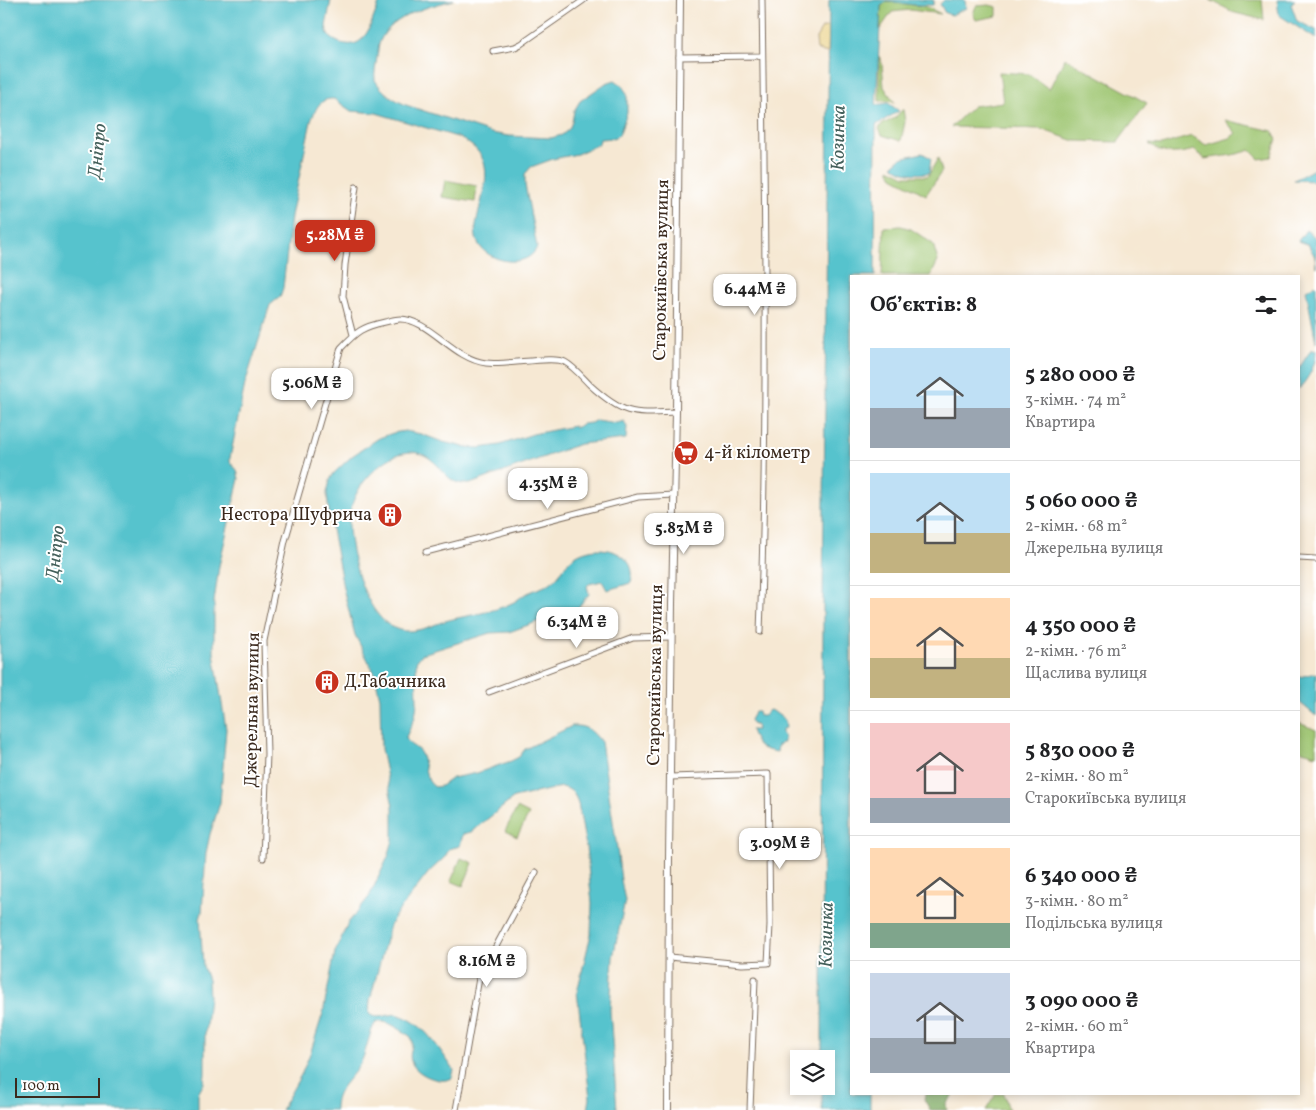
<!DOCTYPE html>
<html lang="uk">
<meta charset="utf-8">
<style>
:root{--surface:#fff;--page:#f2f2f2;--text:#202124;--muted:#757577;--line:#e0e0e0;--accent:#c8321e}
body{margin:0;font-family:Vollkorn,serif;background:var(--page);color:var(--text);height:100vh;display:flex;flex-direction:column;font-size:19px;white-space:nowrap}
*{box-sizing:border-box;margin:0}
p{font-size:16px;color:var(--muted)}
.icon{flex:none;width:28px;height:28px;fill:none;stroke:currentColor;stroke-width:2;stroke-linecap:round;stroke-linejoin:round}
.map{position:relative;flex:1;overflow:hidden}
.details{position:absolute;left:850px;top:275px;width:450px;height:820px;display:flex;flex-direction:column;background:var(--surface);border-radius:0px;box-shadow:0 2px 8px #0003}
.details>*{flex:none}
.controls{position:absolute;left:790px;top:1050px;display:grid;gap:10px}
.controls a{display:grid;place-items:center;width:45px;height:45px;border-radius:0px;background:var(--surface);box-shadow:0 2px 8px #0003;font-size:25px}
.scale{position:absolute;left:15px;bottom:12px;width:85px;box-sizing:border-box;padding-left:5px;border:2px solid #3b2a1e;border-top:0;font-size:14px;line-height:18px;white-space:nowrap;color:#3b2a1e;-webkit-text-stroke:4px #fff;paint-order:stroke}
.price{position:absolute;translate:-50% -42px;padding:0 11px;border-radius:10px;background:#fff;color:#222;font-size:16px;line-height:32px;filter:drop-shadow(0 1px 2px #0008)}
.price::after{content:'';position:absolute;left:50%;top:30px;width:15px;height:11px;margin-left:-8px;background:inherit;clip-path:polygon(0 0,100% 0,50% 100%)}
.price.current{background:var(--accent);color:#fff}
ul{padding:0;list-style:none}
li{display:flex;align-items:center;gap:15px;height:125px;padding:0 20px}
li+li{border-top:1px solid var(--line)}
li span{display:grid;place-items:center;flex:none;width:140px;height:100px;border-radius:0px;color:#555}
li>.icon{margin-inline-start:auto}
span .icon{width:60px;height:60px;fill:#fffc;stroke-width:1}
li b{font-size:21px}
h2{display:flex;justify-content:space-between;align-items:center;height:60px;padding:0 20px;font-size:21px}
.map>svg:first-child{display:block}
.green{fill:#9dc570;stroke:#6c7847}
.forest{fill:#7eaa62;stroke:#5c6a40}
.sand{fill:#eeda9e;stroke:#94825e}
.water{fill:#56c3cd;stroke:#487676}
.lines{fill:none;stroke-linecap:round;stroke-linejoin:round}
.minor-casing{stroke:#7c6c5d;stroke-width:7}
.tertiary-casing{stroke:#7c6c5d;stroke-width:8}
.minor{stroke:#fff;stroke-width:5}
.tertiary{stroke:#fff;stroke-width:6}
.labels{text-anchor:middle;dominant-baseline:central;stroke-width:4;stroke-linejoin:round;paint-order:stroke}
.street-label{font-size:18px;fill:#3b2a1e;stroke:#fff}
.poi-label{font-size:18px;fill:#3b2a1e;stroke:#fff;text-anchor:start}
.water-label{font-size:19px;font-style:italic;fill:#44605b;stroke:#fff}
</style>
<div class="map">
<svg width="1316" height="1110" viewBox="0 0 1316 1110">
<rect width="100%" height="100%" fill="#fff"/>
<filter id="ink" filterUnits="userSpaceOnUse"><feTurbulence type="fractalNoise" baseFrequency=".02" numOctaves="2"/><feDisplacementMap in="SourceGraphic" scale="10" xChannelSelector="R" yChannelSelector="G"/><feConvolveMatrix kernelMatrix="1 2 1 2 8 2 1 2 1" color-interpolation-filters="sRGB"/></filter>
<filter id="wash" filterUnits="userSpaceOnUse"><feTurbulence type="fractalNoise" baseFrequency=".0096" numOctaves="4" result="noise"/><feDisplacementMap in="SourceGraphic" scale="20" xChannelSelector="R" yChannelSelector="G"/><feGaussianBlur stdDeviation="1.12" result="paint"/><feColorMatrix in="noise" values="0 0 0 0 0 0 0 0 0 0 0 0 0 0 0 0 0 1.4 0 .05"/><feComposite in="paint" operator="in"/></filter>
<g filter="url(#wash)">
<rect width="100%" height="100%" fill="#f6e8d3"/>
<path class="green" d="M 1210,0 L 1262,0 L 1264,20 L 1235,13 Z
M 887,1 L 927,7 L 941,14 L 910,10 L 892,12 L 880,29 L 881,6 Z
M 989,5 L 997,7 L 997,16 L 976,20 L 973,14 L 976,6 Z
M 879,56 L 882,63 L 884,87 L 895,103 L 890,101 L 879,101 Z
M 1065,58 L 1147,103 L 1118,142 L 1075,141 L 1040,129 L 951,127 L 973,106 L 1003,102 L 999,72 L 1029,74 L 1049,89 Z
M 903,109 L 905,122 L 901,141 L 882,135 L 879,129 L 881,125 L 895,118 Z
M 1225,120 L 1273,131 L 1277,140 L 1271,157 L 1259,159 L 1250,150 C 1236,156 1220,156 1205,159 L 1194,150 C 1179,154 1162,156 1149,144 L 1161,145 L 1192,136 L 1206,145 L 1230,138 L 1236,133 Z
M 938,158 L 942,171 L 926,195 L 893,177 L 889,168 L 905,176 L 928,176 Z
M 445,180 L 477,186 L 475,202 L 442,197 Z
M 901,226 L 911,229 L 933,244 L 938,261 L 931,276 L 882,276 L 884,227 Z
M 1299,723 L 1316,730 L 1316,755 L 1299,750 Z
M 517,808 L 529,814 L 517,837 L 505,831 Z
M 461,858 L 473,863 L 463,886 L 451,881 Z
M 996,1094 L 1004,1094 L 1009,1110 L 986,1110 Z"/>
<path class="forest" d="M 925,1094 L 955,1094 L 946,1104 L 947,1110 L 930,1110 L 924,1099 Z"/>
<path class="sand" d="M 829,26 L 828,53 L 817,50 L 816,38 L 822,28 Z"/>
<path class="water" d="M 0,0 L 331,0 L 326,26 L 328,35 C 333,40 338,43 346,44 C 369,48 372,15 381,0 L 454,0 C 430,6 392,15 380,41 C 378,46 378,52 377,57 C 376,65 374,73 375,80 C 382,92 393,99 406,105 L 491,133 L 509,136 L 551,138 L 562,135 L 569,129 L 572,122 L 574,111 L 580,101 L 606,83 L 615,80 L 622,85 L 627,94 L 627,113 L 619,135 L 613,138 L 600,139 L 599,144 L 577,154 L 553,159 L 531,167 L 525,174 L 525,185 L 537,247 C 528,270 486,263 477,241 C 474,233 476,224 478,215 C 486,181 497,155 457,137 L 376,113 L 351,111 L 334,99 C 319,98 316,109 311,121 L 291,216 L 283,288 L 280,297 L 270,305 L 245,384 L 230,458 L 230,462 L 237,470 L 239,479 L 219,566 L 214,602 L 214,653 L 226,729 L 220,803 L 210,834 L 206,853 L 202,912 L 200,919 L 203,966 L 208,980 L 209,997 L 205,1034 L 205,1074 L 204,1083 L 198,1094 L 198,1110 L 0,1110 Z
M 829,0 L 934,0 L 933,5 L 914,5 L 887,1 L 881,6 L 876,105 L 888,103 L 899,111 L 876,125 L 875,276 L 851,276 L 851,1094 L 870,1094 L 870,1110 L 822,1110 L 822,1086 L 826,1086 L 826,1059 L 822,1059 L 823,604 Z
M 944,0 L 965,0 L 966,8 L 952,15 L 945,13 L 940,4 Z
M 1277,0 L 1295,0 L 1291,4 L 1297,21 L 1316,30 L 1316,39 L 1279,15 Z
M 922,153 L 931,158 L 929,173 C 916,174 903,175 893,165 L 901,158 Z
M 1316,168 L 1316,181 L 1294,180 Z
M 1306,230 L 1316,238 L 1316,267 L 1315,257 L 1308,244 L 1298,241 Z
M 1316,285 L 1316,342 L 1306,290 Z
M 1311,350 L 1316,350 C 1316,366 1309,377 1299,389 L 1299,368 Z
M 596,420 L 617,423 L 624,421 L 627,427 L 626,439 L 580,444 L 470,484 C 450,485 447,474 434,462 C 412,441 386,457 369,476 C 358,487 350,504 349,520 C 348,551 367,632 408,631 C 421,631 433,625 445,621 C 467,615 493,613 514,602 C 519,599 524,594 530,592 C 535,589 542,588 547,585 C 564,576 564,557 586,551 C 607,544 639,556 631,583 L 607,590 L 602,581 L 589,584 L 587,586 L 589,594 L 576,610 L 570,614 L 545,619 L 509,632 L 490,633 L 422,654 L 416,662 L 417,703 L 415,717 L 406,737 C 408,747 418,746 421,754 C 426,764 424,781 435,787 L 441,786 L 452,778 L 477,773 L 511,761 L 519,757 L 525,749 L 572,726 C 586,725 593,731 601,742 L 617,848 L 621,880 L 625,901 L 613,957 L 610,1010 L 617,1110 L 588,1110 L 590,1098 L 577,992 L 591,934 L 592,903 L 586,847 L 578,803 C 575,794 571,788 561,787 L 514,798 L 471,832 L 463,834 L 460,846 L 449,849 L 445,857 L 429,872 L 395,916 L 390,925 L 370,1000 L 369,1013 C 377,1022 389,1012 399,1015 C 425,1023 439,1049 454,1070 L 452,1078 C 440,1085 415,1074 411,1061 C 408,1052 415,1045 411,1037 C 404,1032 384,1017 376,1023 C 371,1026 366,1052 362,1060 C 354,1078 334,1088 335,1110 L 281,1110 L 302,1073 L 311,1051 L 323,1013 L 335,952 L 348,923 L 369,897 L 388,857 L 393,840 L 393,806 L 381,749 L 380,698 L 374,672 L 355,635 L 343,588 L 329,513 L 327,493 L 330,480 L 334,473 L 352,456 L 379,438 L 393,433 L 405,431 L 421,434 L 443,442 L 464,447 L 480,448 L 500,445 L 533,434 L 574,426 L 575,428 L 582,424 L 591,423 Z
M 1316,673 L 1316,716 L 1299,702 L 1299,677 Z
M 769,710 L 773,711 L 785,720 L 786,728 L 782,729 L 782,733 L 784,737 L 784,742 L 778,745 L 777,752 C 759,749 757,747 751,730 L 757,730 L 756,725 L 753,725 L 750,720 L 755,711 L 758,711 L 759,716 L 764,716 Z"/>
</g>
<g filter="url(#ink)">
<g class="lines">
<defs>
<path id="minor" d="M 493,51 L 515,47 L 521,44 L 584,0
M 679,57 L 760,56
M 353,335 L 343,296 L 345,265 L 356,187
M 426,552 L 638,497 L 674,495
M 1299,558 L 1316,559
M 760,632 C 768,421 765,211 762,0
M 489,692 L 633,638 L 671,637
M 263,858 L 267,754 L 264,641 L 285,541 L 341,348 C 357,331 362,327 385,322 C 390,321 395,319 400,319 C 429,319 453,359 486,363 C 506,366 553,355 565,362 C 574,367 583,378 590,385 C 624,416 633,414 676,412
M 669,957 L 742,964 L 768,963 L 770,925 L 768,774 L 670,777
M 456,1110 L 479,978 L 536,872
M 750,1110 L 755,979"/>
<path id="tertiary" d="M 668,1110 L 669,858 L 672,604 L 676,412 L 680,0"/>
</defs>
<use href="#minor" class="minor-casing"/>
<use href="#tertiary" class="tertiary-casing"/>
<use href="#minor" class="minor"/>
<use href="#tertiary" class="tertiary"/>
</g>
</g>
<defs>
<symbol id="supermarket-disc" viewBox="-11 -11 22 22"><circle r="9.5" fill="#c8321e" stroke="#fff"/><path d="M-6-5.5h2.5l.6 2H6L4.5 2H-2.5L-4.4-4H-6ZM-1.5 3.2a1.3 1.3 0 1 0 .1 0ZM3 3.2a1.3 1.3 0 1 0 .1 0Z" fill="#fff"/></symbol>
<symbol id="building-disc" viewBox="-11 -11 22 22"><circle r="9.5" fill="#c8321e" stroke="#fff"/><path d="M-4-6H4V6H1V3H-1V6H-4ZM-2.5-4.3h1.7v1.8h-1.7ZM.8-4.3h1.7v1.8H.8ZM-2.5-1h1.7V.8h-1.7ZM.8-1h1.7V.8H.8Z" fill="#fff"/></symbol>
</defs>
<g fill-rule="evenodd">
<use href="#supermarket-disc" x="672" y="439" width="28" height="28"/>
<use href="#building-disc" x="376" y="501" width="28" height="28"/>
<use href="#building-disc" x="313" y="668" width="28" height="28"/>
</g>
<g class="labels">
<g class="street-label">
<text transform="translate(662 270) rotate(-89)">Старокиївська вулиця</text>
<text transform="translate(656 675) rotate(-89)">Старокиївська вулиця</text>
<text transform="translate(253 710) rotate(-89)">Джерельна вулиця</text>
</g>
<g class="poi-label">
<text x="704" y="453">4-й кілометр</text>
<text x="372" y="515" text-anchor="end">Нестора Шуфрича</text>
<text x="344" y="682">Д.Табачника</text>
</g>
<g class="water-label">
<text transform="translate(839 138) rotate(-89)">Козинка</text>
<text transform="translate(98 151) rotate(-84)">Дніпро</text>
<text transform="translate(56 553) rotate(-84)">Дніпро</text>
<text transform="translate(827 935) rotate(-89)">Козинка</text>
</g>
</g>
</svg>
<div class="controls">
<a><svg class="icon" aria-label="layers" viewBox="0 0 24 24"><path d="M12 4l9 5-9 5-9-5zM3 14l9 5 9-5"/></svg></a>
</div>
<div class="scale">100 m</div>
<b class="price current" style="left:335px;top:262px">5.28M ₴</b>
<b class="price" style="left:755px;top:316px">6.44M ₴</b>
<b class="price" style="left:312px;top:410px">5.06M ₴</b>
<b class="price" style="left:548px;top:510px">4.35M ₴</b>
<b class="price" style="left:684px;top:555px">5.83M ₴</b>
<b class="price" style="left:577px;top:649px">6.34M ₴</b>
<b class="price" style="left:780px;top:870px">3.09M ₴</b>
<b class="price" style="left:487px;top:988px">8.16M ₴</b>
<section class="details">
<h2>Об’єктів: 8<svg class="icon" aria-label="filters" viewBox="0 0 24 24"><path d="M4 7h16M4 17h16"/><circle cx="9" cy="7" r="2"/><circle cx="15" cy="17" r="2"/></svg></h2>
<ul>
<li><span style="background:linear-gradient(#bfe0f5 60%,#9aa5b1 0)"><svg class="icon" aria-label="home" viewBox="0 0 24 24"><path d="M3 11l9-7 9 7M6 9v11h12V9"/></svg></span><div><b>5 280 000 ₴</b><p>3-кімн. · 74 m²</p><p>Квартира</p></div></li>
<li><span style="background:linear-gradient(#bfe0f5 60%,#c2b280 0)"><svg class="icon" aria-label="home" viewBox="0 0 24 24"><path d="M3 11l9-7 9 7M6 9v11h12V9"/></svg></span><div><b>5 060 000 ₴</b><p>2-кімн. · 68 m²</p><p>Джерельна вулиця</p></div></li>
<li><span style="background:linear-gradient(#ffd9b3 60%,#c2b280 0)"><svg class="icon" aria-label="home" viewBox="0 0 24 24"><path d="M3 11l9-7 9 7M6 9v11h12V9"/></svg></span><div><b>4 350 000 ₴</b><p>2-кімн. · 76 m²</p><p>Щаслива вулиця</p></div></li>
<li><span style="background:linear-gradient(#f6c9c9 75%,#9aa5b1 0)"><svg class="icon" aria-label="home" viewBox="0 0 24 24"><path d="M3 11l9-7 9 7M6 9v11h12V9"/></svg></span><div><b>5 830 000 ₴</b><p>2-кімн. · 80 m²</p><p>Старокиївська вулиця</p></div></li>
<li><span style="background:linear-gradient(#ffd9b3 75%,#7fa58c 0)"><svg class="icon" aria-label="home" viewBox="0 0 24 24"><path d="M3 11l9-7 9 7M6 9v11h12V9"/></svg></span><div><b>6 340 000 ₴</b><p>3-кімн. · 80 m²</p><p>Подільська вулиця</p></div></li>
<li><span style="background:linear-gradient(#c9d6e8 65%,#9aa5b1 0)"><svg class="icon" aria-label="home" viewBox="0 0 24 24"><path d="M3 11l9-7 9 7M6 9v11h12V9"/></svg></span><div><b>3 090 000 ₴</b><p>2-кімн. · 60 m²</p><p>Квартира</p></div></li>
</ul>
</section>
</div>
